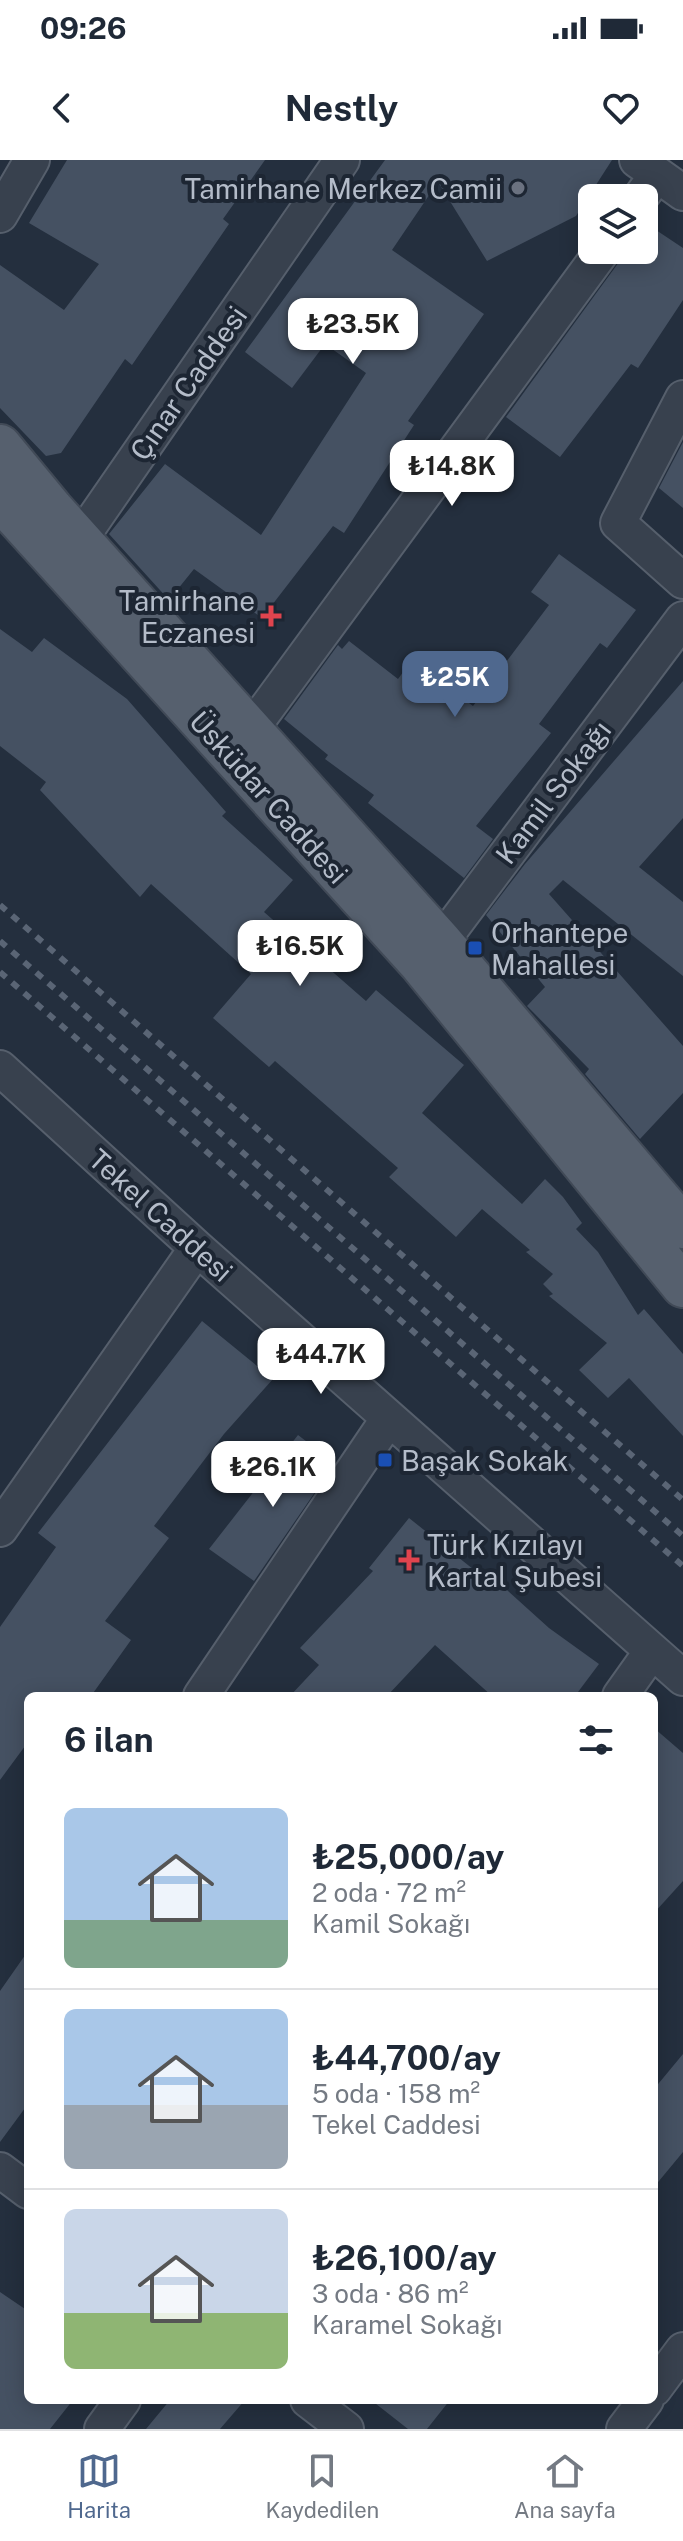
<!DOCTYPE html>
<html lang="tr">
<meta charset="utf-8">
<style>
:root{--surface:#fff;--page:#f6f6f7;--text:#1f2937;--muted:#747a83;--line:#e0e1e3;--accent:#4f688e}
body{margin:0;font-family:"Public Sans",sans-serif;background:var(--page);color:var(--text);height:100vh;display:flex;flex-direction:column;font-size:30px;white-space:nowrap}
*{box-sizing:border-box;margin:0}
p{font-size:26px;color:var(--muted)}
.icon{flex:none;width:44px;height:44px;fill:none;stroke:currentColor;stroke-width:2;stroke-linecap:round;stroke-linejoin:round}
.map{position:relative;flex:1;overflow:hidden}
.drawer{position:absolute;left:24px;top:1532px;width:634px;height:712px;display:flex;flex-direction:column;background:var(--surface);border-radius:12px;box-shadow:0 4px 20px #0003}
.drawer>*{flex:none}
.buttons{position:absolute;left:578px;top:24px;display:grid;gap:16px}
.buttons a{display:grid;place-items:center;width:80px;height:80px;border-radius:12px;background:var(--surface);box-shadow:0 4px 20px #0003;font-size:40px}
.price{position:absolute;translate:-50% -68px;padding:0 18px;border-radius:16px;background:#fff;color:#222;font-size:26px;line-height:52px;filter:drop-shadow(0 2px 4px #0008)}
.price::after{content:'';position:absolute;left:50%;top:48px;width:24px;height:18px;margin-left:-12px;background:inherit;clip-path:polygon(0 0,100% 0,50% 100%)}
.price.selected{background:var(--accent);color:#fff}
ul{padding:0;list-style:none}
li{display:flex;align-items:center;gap:24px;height:200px;padding:0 40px}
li+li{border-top:2px solid var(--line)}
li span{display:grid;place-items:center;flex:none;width:224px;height:160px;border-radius:12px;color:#555}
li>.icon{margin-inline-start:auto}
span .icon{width:96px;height:96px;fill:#fffc;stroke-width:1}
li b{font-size:34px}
h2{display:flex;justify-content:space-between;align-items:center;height:96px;padding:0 40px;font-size:34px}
.status{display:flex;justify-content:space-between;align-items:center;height:56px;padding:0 40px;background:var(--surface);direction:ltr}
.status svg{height:22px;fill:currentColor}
header{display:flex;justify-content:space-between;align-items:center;height:104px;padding:0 40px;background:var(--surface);font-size:36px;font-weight:700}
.dock{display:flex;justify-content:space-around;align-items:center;height:112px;border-top:2px solid var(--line);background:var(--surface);font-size:22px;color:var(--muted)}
.dock a{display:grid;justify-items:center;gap:4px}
.dock .selected{color:var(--accent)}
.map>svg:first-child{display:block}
.building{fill:#455162}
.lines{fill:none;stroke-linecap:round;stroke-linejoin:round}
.minor-casing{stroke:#565f6c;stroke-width:38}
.major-casing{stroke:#414a57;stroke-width:46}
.minor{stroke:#38414e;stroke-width:34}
.major{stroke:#56606e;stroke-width:42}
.rail{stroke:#5a6575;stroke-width:6;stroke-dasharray:8 8;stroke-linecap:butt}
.worship-dot{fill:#6b7280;stroke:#1d2633;stroke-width:3}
.health-dot{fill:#e0444e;stroke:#1d2633;stroke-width:3}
.transit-dot{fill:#1a4fb4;stroke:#1d2633;stroke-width:3}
.labels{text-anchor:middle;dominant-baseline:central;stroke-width:8;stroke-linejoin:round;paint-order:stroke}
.poi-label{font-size:28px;fill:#b4bcc9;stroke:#1d2633;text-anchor:start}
.street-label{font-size:28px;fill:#b4bcc9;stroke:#1d2633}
</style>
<div class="status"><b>09:26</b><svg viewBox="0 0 49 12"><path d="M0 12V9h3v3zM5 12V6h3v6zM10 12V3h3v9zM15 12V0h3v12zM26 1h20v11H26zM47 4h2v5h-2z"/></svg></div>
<header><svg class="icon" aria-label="back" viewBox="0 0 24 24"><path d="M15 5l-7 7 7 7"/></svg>Nestly<svg class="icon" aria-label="heart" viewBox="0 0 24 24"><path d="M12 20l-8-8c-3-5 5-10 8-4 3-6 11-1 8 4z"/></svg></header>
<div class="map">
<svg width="683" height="2269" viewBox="0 0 683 2269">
<rect width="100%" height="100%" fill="#242f3e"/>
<path class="building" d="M 67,0 L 265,0 L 223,59 L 229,64 L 132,205 L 125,199 L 61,293 L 46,296 L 0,248 L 0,105 L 64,150 L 99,104 L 29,63 Z
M 385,0 L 612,0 L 576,56 L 487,101 L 438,22 L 392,90 L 484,154 L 408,261 L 414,265 L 344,373 L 333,366 L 262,458 L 194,409 L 169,440 L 109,374 L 165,304 L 261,375 L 366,213 L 325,184 L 292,228 L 245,192 Z
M 644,62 L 683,88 L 683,140 L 638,208 L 631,204 L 560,297 L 506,257 L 619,102 L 623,90 L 644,90 Z
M 683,282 L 683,348 L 659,328 Z
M 559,394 L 636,450 L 607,488 L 600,483 L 539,564 L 551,573 L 476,666 L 493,679 L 464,718 L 368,643 L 374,635 L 325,599 L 328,595 L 284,559 L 338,485 L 342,489 L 349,481 L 398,519 L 412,500 L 473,546 L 549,445 L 531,432 Z
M 0,469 L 32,492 L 44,478 L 127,539 L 226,652 L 222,656 L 293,720 L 264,752 L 366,841 L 376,830 L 464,905 L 422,953 L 522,1044 L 545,1019 L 563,1037 L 582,1063 L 576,1069 L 598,1092 L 638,1155 L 644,1149 L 683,1194 L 683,1276 L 629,1218 L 608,1238 L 579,1210 L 607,1183 L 549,1136 L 553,1134 L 543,1124 L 553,1114 L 526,1092 L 530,1090 L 482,1049 L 456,1077 L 389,1017 L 398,1008 L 275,901 L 269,907 L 213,858 L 251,814 L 151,724 L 140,737 L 40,630 L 46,622 L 0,586 Z
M 683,521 L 683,658 L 639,707 L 683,742 L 683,816 L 563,720 L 549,734 L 683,886 L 683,933 L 640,979 L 585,914 L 589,909 L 527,846 L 545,827 L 486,755 L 525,704 Z
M 202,1161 L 273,1219 L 224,1274 L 154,1366 L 169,1378 L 105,1461 L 131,1480 L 91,1536 L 28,1536 L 28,1582 L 0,1620 L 0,1467 L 56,1387 L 38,1373 Z
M 298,1275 L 335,1303 L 254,1421 L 209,1389 Z
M 409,1358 L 483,1417 L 487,1412 L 549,1468 L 599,1504 L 575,1536 L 492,1536 L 435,1485 L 387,1536 L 290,1536 L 319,1505 L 300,1488 L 373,1411 L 369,1408 Z
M 654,1568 L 683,1593 L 683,1721 L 654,1753 Z
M 28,1791 L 28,1944 L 0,1982 L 0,1831 Z
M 683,1894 L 683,1992 L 654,2027 L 654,1929 Z
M 0,2132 L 28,2151 L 28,2240 L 73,2240 L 50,2269 L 0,2269 Z
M 170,2240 L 245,2240 L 220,2269 L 146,2269 Z
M 371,2240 L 450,2240 L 427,2269 L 408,2269 Z"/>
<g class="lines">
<defs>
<path id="minor" d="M 637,0 L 683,33
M 640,38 L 657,15
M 0,55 L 32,0
M 683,238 L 618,363 L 683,421
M 67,398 L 342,0
M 252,568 L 603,90
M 424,800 L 441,782 L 683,459
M 0,908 L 197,1088 L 683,1518
M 0,1369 L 197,1088
M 201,1536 L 389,1258
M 620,1536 L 652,1491
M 0,2010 L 28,2031
M 654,2229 L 683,2190
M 308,2240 L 346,2269
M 102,2269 L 123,2240
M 624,2269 L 646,2240"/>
<path id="major" d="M 0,286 L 52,349 L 441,782 L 683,1067
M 0,339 L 420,803 L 683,1126"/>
</defs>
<use href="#minor" class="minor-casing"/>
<use href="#major" class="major-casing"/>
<use href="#minor" class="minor"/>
<use href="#major" class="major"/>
<path class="rail" d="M 0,745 L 683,1340
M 0,781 L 683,1376
M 0,812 L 683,1406"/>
</g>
<circle class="worship-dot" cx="518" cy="28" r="8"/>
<g class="health-dot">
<path d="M267 444h8v8h8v8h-8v8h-8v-8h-8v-8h8z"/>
<path d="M405 1388h8v8h8v8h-8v8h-8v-8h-8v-8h8z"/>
</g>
<g class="transit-dot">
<rect x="467" y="780" width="16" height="16" rx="4"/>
<rect x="377" y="1292" width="16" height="16" rx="4"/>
</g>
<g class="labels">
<g class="poi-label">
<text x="502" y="28" text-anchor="end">Tamirhane Merkez Camii</text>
<text x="255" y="440" text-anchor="end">Tamirhane<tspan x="255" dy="32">Eczanesi</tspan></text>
<text x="491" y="772">Orhantepe<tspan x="491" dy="32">Mahallesi</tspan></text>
<text x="401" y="1300">Başak Sokak</text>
<text x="427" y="1384">Türk Kızılayı<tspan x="427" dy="32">Kartal Şubesi</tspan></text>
</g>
<g class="street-label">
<text transform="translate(188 223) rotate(-55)">Çınar Caddesi</text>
<text transform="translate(553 632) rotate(-53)">Kamil Sokağı</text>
<text transform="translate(269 637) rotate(48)">Üsküdar Caddesi</text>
<text transform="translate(161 1055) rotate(42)">Tekel Caddesi</text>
</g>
</g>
</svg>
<div class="buttons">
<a><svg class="icon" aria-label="layers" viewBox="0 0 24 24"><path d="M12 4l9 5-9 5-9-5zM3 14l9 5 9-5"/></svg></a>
</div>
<b class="price" style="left:353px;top:206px">₺23.5K</b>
<b class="price" style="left:452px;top:348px">₺14.8K</b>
<b class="price selected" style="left:455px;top:559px">₺25K</b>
<b class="price" style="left:300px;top:828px">₺16.5K</b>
<b class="price" style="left:321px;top:1236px">₺44.7K</b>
<b class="price" style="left:273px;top:1349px">₺26.1K</b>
<section class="drawer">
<h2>6 ilan<svg class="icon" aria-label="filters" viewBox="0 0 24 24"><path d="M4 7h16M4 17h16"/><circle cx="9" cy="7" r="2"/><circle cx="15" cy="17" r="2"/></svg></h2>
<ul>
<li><span style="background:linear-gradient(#a9c7e8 70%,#7fa58c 0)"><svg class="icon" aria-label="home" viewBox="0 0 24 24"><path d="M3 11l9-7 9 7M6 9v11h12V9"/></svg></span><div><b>₺25,000/ay</b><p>2 oda · 72 m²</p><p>Kamil Sokağı</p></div></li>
<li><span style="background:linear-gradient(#a9c7e8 60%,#9aa5b1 0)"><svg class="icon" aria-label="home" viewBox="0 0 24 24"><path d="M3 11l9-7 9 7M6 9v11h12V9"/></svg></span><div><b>₺44,700/ay</b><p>5 oda · 158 m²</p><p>Tekel Caddesi</p></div></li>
<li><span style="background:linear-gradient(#c9d6e8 65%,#8fb573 0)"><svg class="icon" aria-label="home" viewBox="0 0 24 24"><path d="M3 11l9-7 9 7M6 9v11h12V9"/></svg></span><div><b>₺26,100/ay</b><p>3 oda · 86 m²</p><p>Karamel Sokağı</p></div></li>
</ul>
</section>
</div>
<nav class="dock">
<a class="selected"><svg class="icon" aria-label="map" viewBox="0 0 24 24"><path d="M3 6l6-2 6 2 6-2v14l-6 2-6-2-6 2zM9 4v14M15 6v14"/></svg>Harita</a>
<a><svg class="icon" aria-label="saved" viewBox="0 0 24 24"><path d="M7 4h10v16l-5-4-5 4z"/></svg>Kaydedilen</a>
<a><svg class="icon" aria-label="home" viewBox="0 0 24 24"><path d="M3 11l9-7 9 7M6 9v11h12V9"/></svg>Ana sayfa</a>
</nav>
